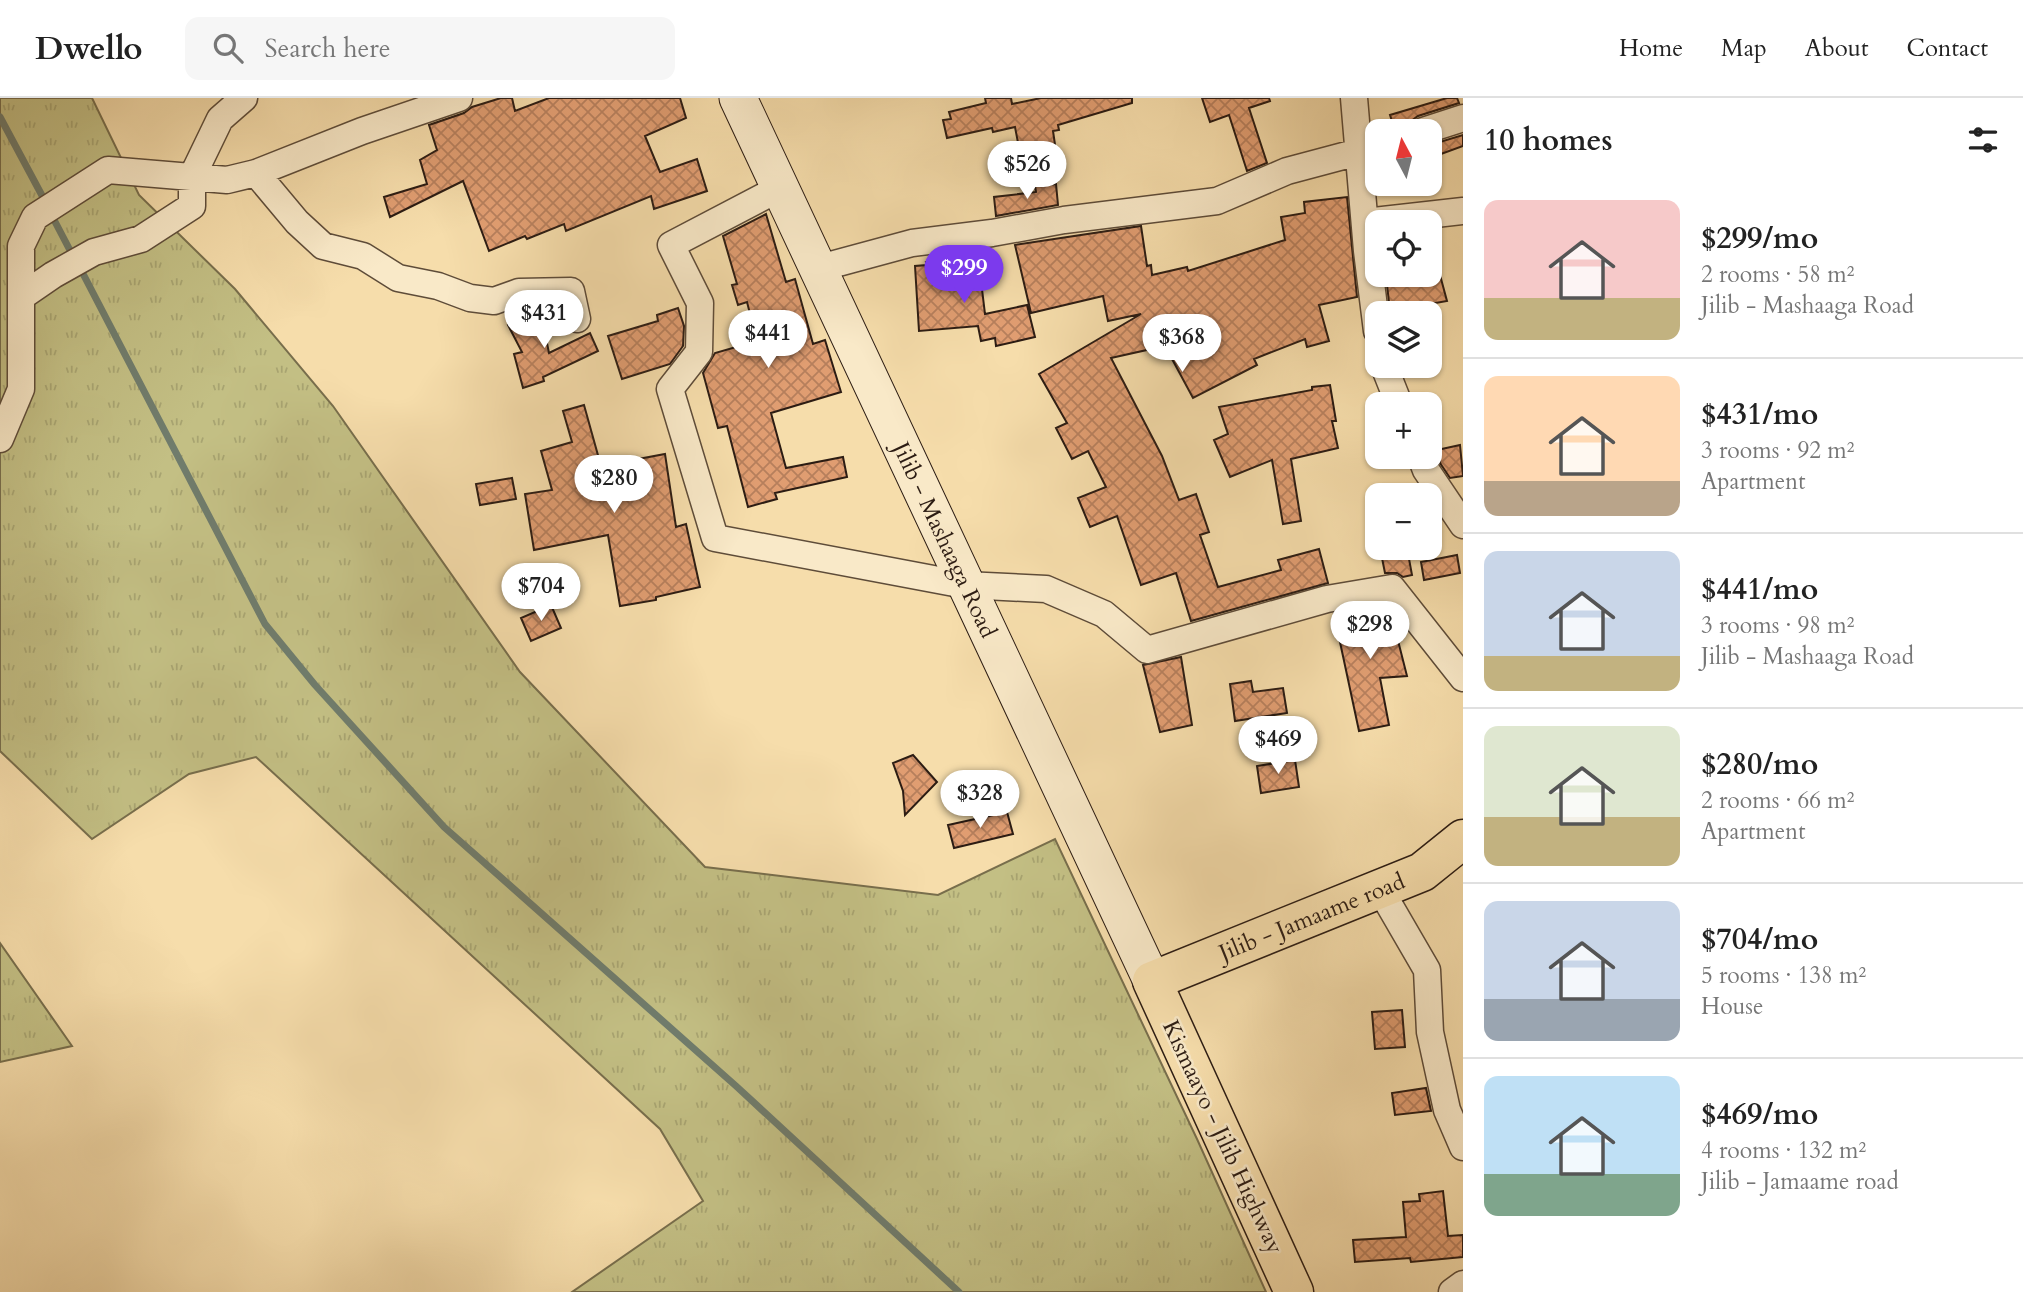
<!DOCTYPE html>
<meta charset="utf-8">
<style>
:root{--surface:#fff;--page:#f6f6f6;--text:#222;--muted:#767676;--line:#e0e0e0;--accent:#7c3aed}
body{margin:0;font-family:Cardo,serif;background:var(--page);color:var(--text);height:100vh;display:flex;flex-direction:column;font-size:26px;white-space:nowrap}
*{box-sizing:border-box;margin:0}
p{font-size:23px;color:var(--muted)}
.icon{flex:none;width:38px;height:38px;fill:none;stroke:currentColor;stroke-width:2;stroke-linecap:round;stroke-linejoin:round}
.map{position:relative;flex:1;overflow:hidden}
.side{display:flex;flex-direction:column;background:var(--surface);width:560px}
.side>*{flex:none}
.needle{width:46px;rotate:353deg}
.tools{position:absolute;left:1365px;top:21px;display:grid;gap:14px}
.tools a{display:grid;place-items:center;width:77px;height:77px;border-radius:14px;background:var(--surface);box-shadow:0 2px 5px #0004;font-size:35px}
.price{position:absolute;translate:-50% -60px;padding:0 16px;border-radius:24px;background:#fff;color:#222;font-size:23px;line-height:46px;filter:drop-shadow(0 2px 4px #0008)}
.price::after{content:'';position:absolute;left:50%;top:42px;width:21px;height:16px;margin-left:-10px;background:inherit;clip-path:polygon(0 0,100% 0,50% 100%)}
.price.on{background:var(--accent);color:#fff}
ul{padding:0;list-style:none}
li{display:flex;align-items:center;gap:21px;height:175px;padding:0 21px}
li+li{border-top:2px solid var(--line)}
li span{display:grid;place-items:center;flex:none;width:196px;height:140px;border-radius:14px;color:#555}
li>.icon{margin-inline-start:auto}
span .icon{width:84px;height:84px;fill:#fffc;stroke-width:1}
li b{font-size:30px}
h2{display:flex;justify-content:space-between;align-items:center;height:84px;padding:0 21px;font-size:30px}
header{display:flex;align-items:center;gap:42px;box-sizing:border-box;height:98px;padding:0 35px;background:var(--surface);border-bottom:2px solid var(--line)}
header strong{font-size:33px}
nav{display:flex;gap:38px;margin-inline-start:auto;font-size:24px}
.search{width:490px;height:63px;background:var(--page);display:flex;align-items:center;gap:18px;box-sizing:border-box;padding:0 24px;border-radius:14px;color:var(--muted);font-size:26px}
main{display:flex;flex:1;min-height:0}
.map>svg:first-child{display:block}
.grass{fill:url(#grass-tufts);stroke:#786e4c;stroke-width:2}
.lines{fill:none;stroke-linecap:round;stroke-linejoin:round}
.stream{stroke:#707c6c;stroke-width:7}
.building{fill:url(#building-cross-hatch);stroke:#2c1c13;stroke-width:2}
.street-casing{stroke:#5e4c39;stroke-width:29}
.secondary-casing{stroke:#2c1c13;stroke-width:39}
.primary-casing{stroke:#2c1c13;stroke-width:41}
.street{stroke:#f9e9c8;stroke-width:26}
.secondary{stroke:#f9e9c8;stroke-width:37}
.primary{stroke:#f6ddab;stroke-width:38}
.labels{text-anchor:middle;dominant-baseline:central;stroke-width:5;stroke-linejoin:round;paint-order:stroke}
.street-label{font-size:23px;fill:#2c1c13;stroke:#f9e9c8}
</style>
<header>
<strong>Dwello</strong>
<div class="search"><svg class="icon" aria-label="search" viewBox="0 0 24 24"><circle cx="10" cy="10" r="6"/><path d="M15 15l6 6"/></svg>Search here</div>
<nav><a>Home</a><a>Map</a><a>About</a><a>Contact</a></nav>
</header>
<main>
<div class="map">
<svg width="1463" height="1194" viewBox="0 0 1463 1194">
<defs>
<pattern id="grass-tufts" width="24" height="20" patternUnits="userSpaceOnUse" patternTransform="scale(1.75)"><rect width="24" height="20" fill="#c3bf84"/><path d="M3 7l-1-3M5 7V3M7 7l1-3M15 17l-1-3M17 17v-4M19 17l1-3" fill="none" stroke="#a8a471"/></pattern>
<pattern id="building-cross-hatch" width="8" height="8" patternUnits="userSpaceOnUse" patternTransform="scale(1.75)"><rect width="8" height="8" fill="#e09d71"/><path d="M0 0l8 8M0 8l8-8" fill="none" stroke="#b67f5c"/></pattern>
</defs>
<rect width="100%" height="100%" fill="#f6ddab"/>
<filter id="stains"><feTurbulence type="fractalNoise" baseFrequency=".00286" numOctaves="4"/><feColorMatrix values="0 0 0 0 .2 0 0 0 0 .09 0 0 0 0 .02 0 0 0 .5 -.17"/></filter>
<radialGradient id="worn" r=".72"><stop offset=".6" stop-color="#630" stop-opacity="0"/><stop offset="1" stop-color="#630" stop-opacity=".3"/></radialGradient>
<path class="grass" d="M 0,0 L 92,0 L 139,97 L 235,191 L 333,308 L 520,574 L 705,769 L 938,797 L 1055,741 L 1197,1041 L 1266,1194 L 572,1194 L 703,1103 L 660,1031 L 256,659 L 189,676 L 92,741 L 0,653 Z
M 0,845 L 72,948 L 0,964 Z"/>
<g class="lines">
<path class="stream" d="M 0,19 L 46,105
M 51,116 L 73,158
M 79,168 L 265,526 L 315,587 L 444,729 L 736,988 L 959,1194"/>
</g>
<path class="building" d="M 501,0 L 512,0 L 515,13 L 549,0 L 680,0 L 686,20 L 645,38 L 660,74 L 697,61 L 707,93 L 654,111 L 651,98 L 566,133 L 564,126 L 527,141 L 525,138 L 489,153 L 463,83 L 390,119 L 384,99 L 427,86 L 420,62 L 437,52 L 429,27 L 464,15 L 472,9 Z
M 985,0 L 1011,0 L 1012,6 L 1041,0 L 1132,0 L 1132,5 L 1058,27 L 1059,32 L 1053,33 L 1059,74 L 1040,77 L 1035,47 L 1019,50 L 1015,29 L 993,34 L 992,30 L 947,40 L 943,22 L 951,21 L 949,14 L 986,5 Z
M 1202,0 L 1269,0 L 1270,3 L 1249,10 L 1267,65 L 1247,73 L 1229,17 L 1210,24 Z
M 1447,0 L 1457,0 L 1459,5 L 1418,18 L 1411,23 L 1408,32 L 1395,33 L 1390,17 Z
M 1463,37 L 1463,48 L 1430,60 L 1430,47 Z
M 1056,86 L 1058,107 L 996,118 L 994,99 L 1036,94 L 1035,88 Z
M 1347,99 L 1357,199 L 1319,207 L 1329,243 L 1307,249 L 1305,241 L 1254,261 L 1257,267 L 1193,300 L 1165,248 L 1111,260 L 1162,358 L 1179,402 L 1196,396 L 1209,434 L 1200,437 L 1218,489 L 1281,472 L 1278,462 L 1319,451 L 1328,485 L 1191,523 L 1176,475 L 1141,487 L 1117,418 L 1090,429 L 1078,400 L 1106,389 L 1088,353 L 1072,361 L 1056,330 L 1067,325 L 1039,276 L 1141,216 L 1108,223 L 1103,198 L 1031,215 L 1015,147 L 1141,128 L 1147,168 L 1151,167 L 1152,177 L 1187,169 L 1188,173 L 1285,142 L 1281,119 L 1305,115 L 1304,104 Z
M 766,116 L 786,184 L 795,181 L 813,246 L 825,242 L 841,294 L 771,315 L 786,370 L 843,359 L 847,379 L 775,395 L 777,401 L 748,409 L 727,328 L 718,330 L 703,275 L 715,255 L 757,243 L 747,204 L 738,207 L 732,187 L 737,186 L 723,138 Z
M 960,158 L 963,177 L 968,176 L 969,185 L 981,183 L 985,216 L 1027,207 L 1035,239 L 996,248 L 995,240 L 981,243 L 978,228 L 919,233 L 915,168 L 927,167 L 926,164 Z
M 1391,177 L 1440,177 L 1447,203 L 1390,213 L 1386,178 Z
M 678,210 L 684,228 L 683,248 L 670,266 L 622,281 L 608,238 L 658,223 L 657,217 Z
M 540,211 L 549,255 L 590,235 L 598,253 L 543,279 L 544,283 L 523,290 L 514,256 L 522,254 L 508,227 Z
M 1330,287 L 1336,323 L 1332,323 L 1338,350 L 1291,361 L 1301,423 L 1283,426 L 1272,362 L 1230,379 L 1214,342 L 1228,336 L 1219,309 L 1312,292 L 1312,289 Z
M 584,307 L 601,368 L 665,356 L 676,429 L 686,426 L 700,489 L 656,499 L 656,502 L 620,508 L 608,437 L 534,452 L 525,396 L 552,392 L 541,353 L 572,344 L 563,313 Z
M 1460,347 L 1463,378 L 1450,380 L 1440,365 L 1437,352 Z
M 512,380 L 516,401 L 480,407 L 476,386 Z
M 1380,450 L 1407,450 L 1412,477 L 1403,479 L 1397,475 L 1385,475 Z
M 1457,457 L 1460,475 L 1424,482 L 1421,464 Z
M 551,507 L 561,530 L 531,543 L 521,520 Z
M 1385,507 L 1391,515 L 1407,578 L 1380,580 L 1389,627 L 1359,633 L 1334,516 Z
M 1181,559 L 1192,627 L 1160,634 L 1143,567 Z
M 1251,583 L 1253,594 L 1283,590 L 1287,615 L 1235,623 L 1230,586 Z
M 913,657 L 937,684 L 905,717 L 903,693 L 893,665 Z
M 1295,662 L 1299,689 L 1261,695 L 1257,668 Z
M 1007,714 L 1013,736 L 954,750 L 948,727 Z
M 1402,912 L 1405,949 L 1375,951 L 1372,914 Z
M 1426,990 L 1431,1013 L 1395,1017 L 1392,995 Z
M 1443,1093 L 1448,1138 L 1463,1137 L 1463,1159 L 1411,1164 L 1410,1160 L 1355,1164 L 1353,1142 L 1406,1139 L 1403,1104 L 1420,1103 L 1419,1096 Z"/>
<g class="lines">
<defs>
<path id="street" d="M 1354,0 L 1367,153 L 1377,233
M 1423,33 L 1463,20
M 256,75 L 297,124 L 323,148 L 363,158 L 398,180 L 438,188 L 470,200 L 494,203 L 519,194 L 571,193 L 577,221
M 780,90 L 671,147 L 700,205 L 699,254 L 670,291 L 715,440 L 965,487 L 1046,491 L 1104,516 L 1147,552 L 1327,501 L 1392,490 L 1463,580
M 1365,124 L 1463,113
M 816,171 L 912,145 L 992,135 L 1064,122 L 1217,103 L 1287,73 L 1377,49
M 21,199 L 53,177 L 94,154 L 141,141 L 192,108 L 192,79 L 220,21 L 244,0
M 1384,268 L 1399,306
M 0,341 L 21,291 L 21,148 L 35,119 L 108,72 L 227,82 L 256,75 L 362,33 L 459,0
M 1421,359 L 1426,372 L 1463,427
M 1380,791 L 1427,872 L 1430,934 L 1447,1012 L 1463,1049
M 1452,1194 L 1463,1186"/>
<g id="secondary">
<path id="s1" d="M 738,0 L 1152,883"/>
</g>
<g id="primary">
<path id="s2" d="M 1294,1194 L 1152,883 L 1422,774 L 1463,741"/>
</g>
</defs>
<use href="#street" class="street-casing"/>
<use href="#secondary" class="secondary-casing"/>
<use href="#primary" class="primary-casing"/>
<use href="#street" class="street"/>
<use href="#secondary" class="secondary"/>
<use href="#primary" class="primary"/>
</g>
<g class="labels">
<g class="street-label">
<text stroke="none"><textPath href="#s1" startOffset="488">Jilib - Mashaaga Road</textPath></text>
<text stroke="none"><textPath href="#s2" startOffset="514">Jilib - Jamaame road</textPath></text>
<text transform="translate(1223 1039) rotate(65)">Kismaayo - Jilib Highway</text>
</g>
</g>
<rect width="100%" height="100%" filter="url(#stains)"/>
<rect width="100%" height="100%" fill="url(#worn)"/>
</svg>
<div class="tools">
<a><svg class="needle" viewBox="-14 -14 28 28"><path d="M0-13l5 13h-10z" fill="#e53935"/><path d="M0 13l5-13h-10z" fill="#767676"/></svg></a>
<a><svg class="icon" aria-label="locate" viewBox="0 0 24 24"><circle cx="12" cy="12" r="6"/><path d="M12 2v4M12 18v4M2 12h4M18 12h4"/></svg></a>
<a><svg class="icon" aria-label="layers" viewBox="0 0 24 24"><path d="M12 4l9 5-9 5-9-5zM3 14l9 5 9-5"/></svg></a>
<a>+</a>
<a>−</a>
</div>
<b class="price" style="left:1027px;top:103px">$526</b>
<b class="price on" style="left:964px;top:207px">$299</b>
<b class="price" style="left:544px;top:252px">$431</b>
<b class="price" style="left:768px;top:272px">$441</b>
<b class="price" style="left:1182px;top:276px">$368</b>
<b class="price" style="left:614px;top:417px">$280</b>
<b class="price" style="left:541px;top:525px">$704</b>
<b class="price" style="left:1370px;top:563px">$298</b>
<b class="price" style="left:1278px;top:678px">$469</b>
<b class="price" style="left:980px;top:732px">$328</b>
</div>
<section class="side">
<h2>10 homes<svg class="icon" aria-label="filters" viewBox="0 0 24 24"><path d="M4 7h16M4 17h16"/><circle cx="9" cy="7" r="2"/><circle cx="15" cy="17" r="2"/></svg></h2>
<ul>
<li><span style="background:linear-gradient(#f6c9c9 70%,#c2b280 0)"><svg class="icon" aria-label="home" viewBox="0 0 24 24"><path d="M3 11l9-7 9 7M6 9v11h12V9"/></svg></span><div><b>$299/mo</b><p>2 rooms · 58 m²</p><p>Jilib - Mashaaga Road</p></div></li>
<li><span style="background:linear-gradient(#ffd9b3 75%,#b9a48a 0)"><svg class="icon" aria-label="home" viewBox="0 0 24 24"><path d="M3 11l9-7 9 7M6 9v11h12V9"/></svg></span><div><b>$431/mo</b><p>3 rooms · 92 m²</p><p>Apartment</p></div></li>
<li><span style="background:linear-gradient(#c9d6e8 75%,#c2b280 0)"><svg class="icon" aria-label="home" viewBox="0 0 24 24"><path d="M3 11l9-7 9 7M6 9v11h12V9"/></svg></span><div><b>$441/mo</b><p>3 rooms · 98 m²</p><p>Jilib - Mashaaga Road</p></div></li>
<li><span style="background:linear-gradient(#dfe7d0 65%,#c2b280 0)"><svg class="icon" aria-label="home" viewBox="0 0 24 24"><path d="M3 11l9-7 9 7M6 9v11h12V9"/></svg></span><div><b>$280/mo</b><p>2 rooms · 66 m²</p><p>Apartment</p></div></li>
<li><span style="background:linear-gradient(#c9d6e8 70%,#9aa5b1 0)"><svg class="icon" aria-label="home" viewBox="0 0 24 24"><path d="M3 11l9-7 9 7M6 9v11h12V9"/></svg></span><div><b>$704/mo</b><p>5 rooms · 138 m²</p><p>House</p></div></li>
<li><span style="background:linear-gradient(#bfe0f5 70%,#7fa58c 0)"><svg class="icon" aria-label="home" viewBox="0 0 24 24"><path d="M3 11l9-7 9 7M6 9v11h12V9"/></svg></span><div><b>$469/mo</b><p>4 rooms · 132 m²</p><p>Jilib - Jamaame road</p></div></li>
</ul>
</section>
</main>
